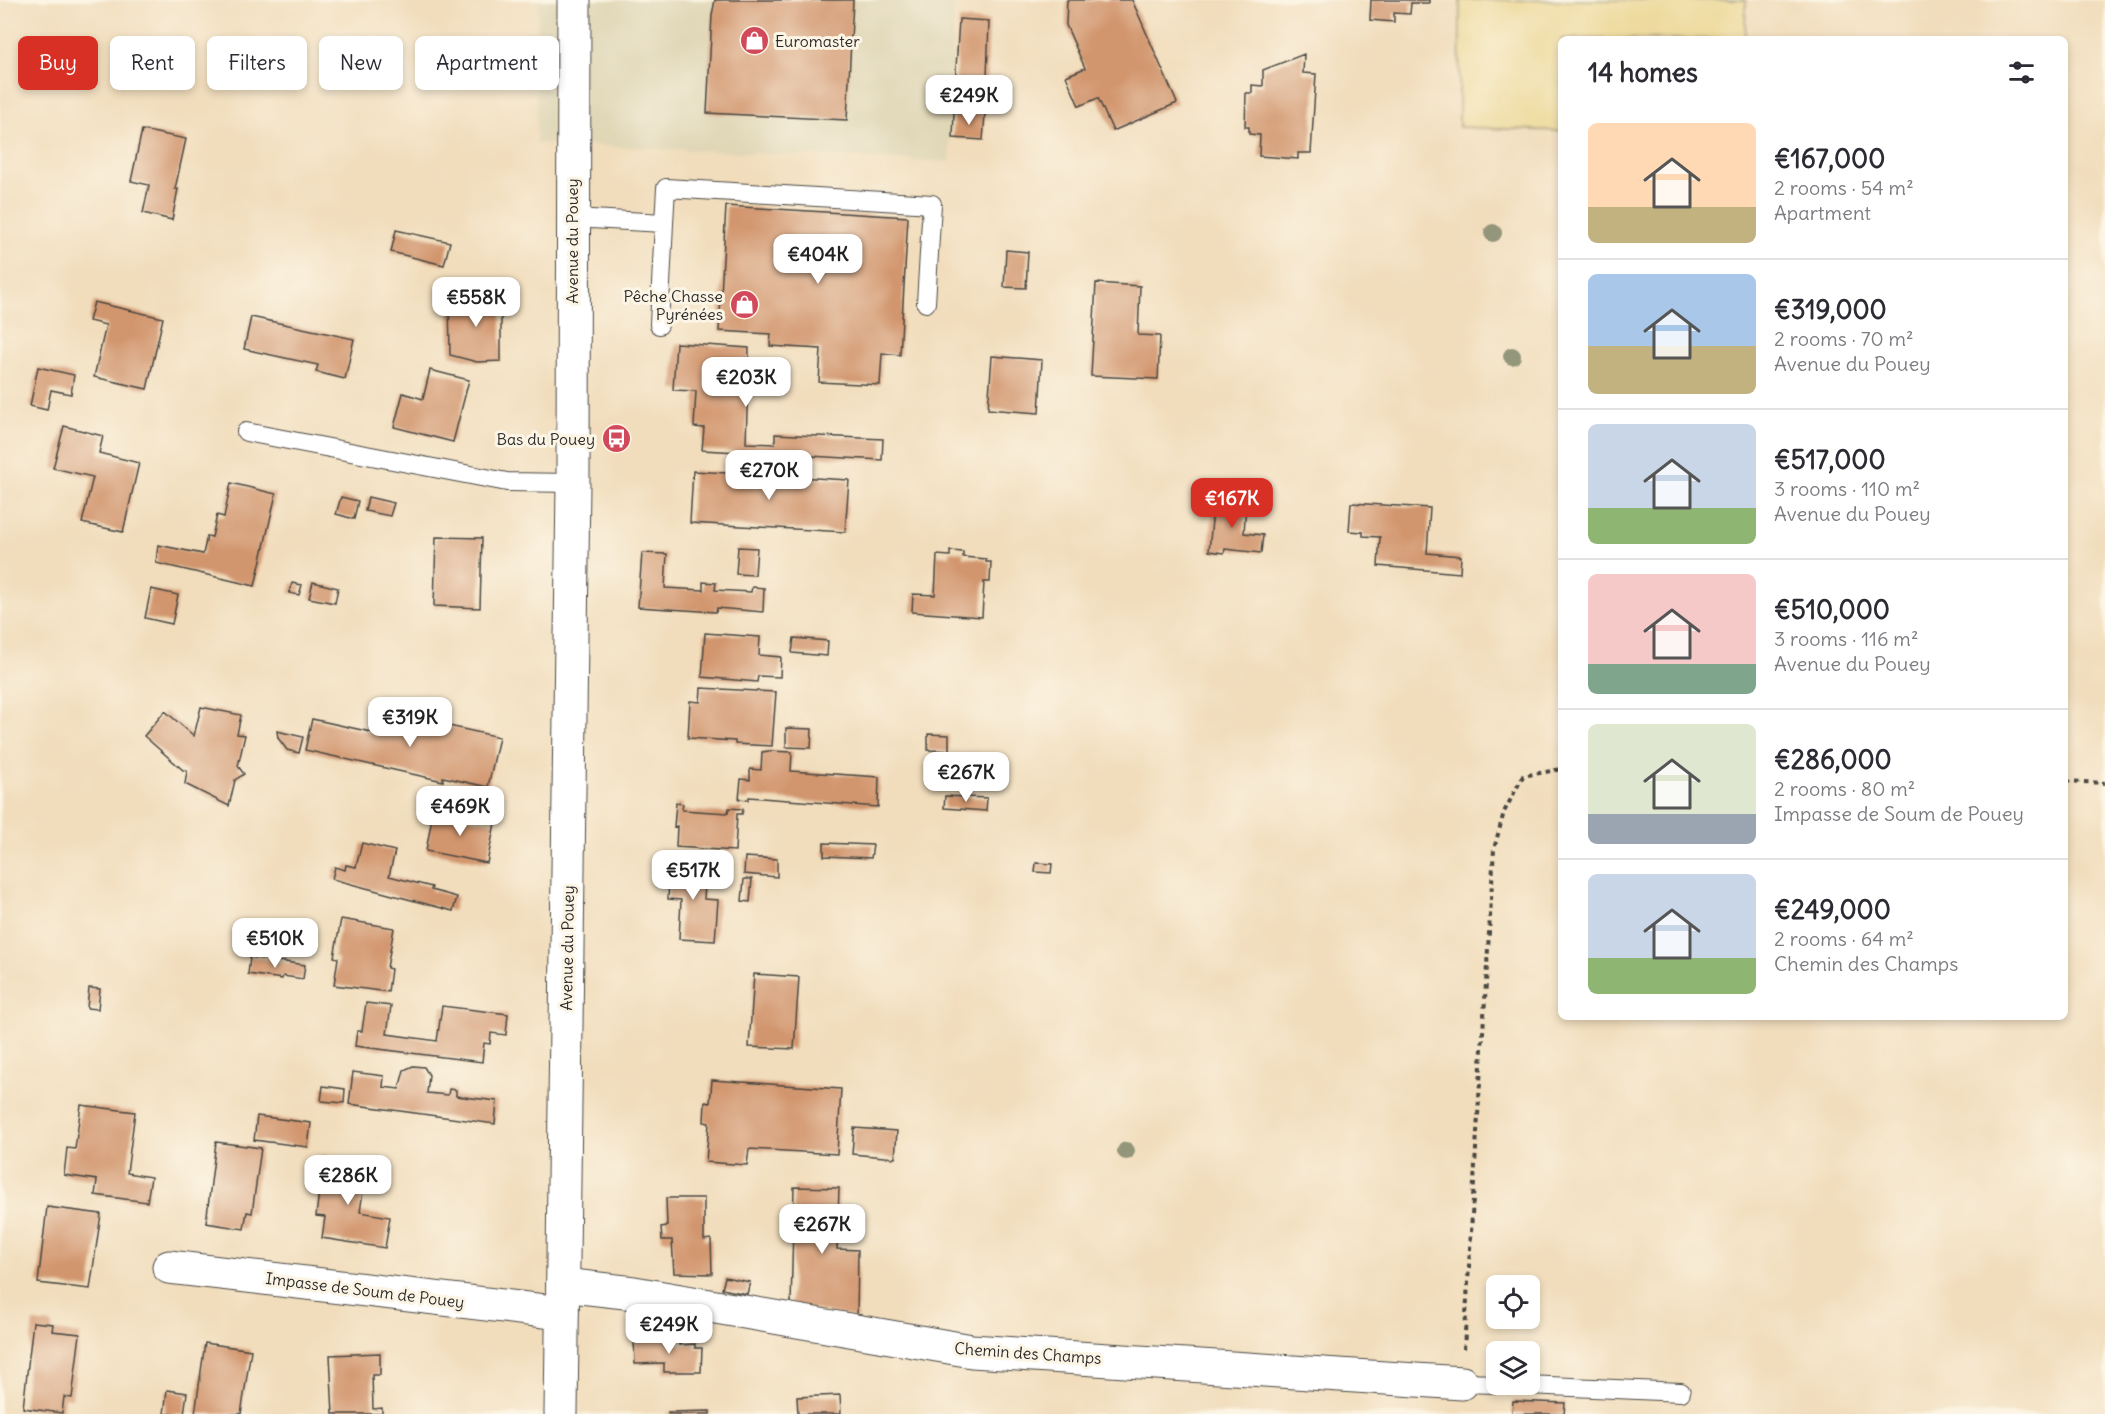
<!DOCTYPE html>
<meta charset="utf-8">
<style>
:root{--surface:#fff;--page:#f7f7f7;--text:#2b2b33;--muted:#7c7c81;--line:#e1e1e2;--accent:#d93025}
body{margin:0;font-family:Delius,sans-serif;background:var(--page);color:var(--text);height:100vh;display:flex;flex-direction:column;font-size:22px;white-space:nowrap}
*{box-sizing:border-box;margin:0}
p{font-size:20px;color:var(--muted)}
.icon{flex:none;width:33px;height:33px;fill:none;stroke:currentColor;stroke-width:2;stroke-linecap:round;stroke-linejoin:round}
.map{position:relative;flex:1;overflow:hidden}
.sheet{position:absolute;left:1558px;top:36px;width:510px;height:984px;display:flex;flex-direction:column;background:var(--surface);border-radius:9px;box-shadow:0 3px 9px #0003}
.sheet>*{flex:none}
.hud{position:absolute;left:18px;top:36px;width:570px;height:54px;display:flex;gap:12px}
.buttons{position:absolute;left:1486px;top:1275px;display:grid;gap:12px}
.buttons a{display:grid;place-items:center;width:54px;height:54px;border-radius:9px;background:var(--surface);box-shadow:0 3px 9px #0003;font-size:30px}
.price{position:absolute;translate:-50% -51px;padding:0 14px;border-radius:12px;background:#fff;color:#222;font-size:20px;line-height:39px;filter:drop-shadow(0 2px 3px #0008)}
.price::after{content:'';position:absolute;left:50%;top:36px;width:18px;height:14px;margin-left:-9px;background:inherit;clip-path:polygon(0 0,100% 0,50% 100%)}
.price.selected{background:var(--accent);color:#fff}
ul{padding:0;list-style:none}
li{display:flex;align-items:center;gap:18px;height:150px;padding:0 30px}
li+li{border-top:2px solid var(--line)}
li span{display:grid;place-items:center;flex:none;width:168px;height:120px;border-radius:9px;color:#555}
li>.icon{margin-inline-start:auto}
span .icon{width:72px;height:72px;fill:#fffc;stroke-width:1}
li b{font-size:26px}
h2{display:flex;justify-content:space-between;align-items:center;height:72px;padding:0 30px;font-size:26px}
.pill{padding:0 21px;border-radius:9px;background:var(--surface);box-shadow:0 3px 9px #0003;font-size:21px;line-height:54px}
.pill.selected{background:var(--accent);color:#fff}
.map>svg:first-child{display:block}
.built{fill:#e0d7b7}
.sand{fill:#eeda9e;stroke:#8c8264;stroke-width:1.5}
.building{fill:#d2966e}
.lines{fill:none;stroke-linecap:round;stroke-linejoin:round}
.service-casing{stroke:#494641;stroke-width:20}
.minor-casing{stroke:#494641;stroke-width:35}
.primary-casing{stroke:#494641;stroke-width:35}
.path{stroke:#494641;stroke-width:4;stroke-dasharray:4.5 4.5;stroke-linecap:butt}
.service{stroke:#fff;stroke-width:18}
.minor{stroke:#fff;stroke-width:33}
.primary{stroke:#fff;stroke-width:33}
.tree{fill:#94967b}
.labels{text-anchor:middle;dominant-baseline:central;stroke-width:6;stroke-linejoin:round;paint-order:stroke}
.poi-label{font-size:16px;fill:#2b2b2b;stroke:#fcf5e5;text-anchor:end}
.street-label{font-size:16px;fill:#2b2b2b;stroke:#fcf5e5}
</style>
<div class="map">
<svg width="2105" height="1414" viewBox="0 0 2105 1414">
<rect width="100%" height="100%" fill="#fcf5e5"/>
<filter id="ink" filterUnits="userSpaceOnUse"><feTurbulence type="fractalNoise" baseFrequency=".0167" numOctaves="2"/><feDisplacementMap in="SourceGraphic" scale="12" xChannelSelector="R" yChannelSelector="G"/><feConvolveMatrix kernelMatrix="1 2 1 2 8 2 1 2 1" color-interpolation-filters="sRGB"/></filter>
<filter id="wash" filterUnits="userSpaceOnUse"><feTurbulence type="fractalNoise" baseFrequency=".008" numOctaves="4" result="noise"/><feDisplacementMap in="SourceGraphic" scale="24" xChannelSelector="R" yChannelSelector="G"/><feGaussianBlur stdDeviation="1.35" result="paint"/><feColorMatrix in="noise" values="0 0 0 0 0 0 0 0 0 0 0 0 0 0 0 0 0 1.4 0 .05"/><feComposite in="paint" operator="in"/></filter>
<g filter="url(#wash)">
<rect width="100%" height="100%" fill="#f1ddbc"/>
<path class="built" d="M 538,0 L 954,0 L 949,162 L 536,143 Z"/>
<path class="sand" d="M 1460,0 L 1746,0 L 1745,39 L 1562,39 L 1561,131 L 1459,127 Z"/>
<g id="blocks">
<path class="building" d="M 715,0 L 853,0 L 847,120 L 707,113 L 712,15 Z
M 1067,0 L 1132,0 L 1177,103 L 1113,131 L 1098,98 L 1079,106 L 1066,76 L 1085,68 L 1066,25 Z
M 1371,0 L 1429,0 L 1429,3 L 1411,3 L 1410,14 L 1394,13 L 1394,22 L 1370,20 Z
M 959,19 L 989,21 L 986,104 L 954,102 Z
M 1304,54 L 1303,73 L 1316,74 L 1311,153 L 1298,153 L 1298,159 L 1259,156 L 1260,135 L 1249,134 L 1249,127 L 1245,127 L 1246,93 L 1252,93 L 1252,85 L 1263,86 L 1263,70 Z
M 954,112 L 985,114 L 983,140 L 953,138 Z
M 142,130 L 186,139 L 175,189 L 178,189 L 172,220 L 143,213 L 149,185 L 131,181 Z
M 726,206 L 908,217 L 900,355 L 882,353 L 880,385 L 819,382 L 821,349 L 770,346 L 771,334 L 719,331 Z
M 396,230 L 450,242 L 444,265 L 391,252 Z
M 1006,250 L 1028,252 L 1026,288 L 1004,287 Z
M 1096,283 L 1140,286 L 1138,335 L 1160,336 L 1158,379 L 1091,376 Z
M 449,297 L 501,297 L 501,361 L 477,362 L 450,355 Z
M 94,302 L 163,318 L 147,389 L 94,377 L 106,325 L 89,321 Z
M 251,317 L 354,339 L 345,379 L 316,372 L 318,365 L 244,349 Z
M 676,343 L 749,348 L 746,443 L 775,444 L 775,434 L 883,439 L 882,460 L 702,450 L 704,428 L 694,427 L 696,391 L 673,390 Z
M 992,356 L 1042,360 L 1039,413 L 988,409 Z
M 38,367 L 74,375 L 71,394 L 51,390 L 47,410 L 30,406 Z
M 430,370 L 469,380 L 453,442 L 394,427 L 403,393 L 423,399 Z
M 64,426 L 103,436 L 99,453 L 139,463 L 123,532 L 82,523 L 93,477 L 53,468 Z
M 693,471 L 849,480 L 845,532 L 690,523 Z
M 231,483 L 276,494 L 255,586 L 156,563 L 158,545 L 203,554 L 207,536 L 212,537 L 217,515 L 224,517 Z
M 341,497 L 358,501 L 354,519 L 336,514 Z
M 368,497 L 394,503 L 390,516 L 365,511 Z
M 1214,500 L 1246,503 L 1244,533 L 1263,535 L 1261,553 L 1225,549 L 1224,553 L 1209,551 Z
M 1351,503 L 1430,508 L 1427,553 L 1461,556 L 1460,573 L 1378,566 L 1380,537 L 1363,536 L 1363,532 L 1349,531 Z
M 436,537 L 482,538 L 480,608 L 434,606 Z
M 738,547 L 757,548 L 755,575 L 736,574 Z
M 950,551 L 963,552 L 963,557 L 986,559 L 986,562 L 991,562 L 990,582 L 984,582 L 982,617 L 912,612 L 913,594 L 935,595 L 937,555 L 950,556 Z
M 642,553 L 667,554 L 665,588 L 703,590 L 703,582 L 716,583 L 715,590 L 751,592 L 752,587 L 764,588 L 763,612 L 717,608 L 716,612 L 638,607 Z
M 313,582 L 338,588 L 335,603 L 309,598 Z
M 292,583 L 302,585 L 299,595 L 289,593 Z
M 151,589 L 178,595 L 172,624 L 145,618 Z
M 705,633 L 760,637 L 759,655 L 781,657 L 780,677 L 758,676 L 757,682 L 702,677 Z
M 794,638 L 828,641 L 827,656 L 792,653 Z
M 701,688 L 776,692 L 772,746 L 735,744 L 735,741 L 688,738 L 690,701 L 700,702 Z
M 201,707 L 241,715 L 237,734 L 245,735 L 238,766 L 244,774 L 235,780 L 229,806 L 185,784 L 187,771 L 183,770 L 144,736 L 165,711 L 194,736 Z
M 377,710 L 499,737 L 488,787 L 443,777 L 443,781 L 305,750 L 312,719 L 371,732 Z
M 786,728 L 812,729 L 811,748 L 786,747 Z
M 277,731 L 303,737 L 299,753 L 287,750 L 278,738 Z
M 928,734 L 949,735 L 949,751 L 928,750 Z
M 769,751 L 792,752 L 791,771 L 879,777 L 878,807 L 749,797 L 748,800 L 739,799 L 741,779 L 750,780 L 750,769 L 761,770 L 762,752 Z
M 945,796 L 987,798 L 986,811 L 944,808 Z
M 676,803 L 683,804 L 682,810 L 728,813 L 729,808 L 743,809 L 742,814 L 737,814 L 735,851 L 676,847 L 677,826 L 674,827 Z
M 433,812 L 495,823 L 487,863 L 426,851 Z
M 362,843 L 395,851 L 389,876 L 432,887 L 431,890 L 457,897 L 453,911 L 332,879 L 335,867 L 345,870 L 346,865 L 356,867 Z
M 824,843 L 873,845 L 871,858 L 824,856 Z
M 745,857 L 777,859 L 777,877 L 744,874 Z
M 670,861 L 706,864 L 704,899 L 718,900 L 715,941 L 679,939 L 681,900 L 668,899 Z
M 1036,863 L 1052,864 L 1051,873 L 1035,872 Z
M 744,879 L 752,879 L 750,902 L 742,901 Z
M 341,919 L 394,928 L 387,968 L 391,969 L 388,992 L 334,985 L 338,958 L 334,957 Z
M 250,957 L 305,965 L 303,979 L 283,976 L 282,979 L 248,974 Z
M 754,974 L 799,977 L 794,1049 L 749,1047 Z
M 89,988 L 100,989 L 98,1009 L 87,1008 Z
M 366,1003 L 391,1006 L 387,1034 L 437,1041 L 442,1006 L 508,1014 L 506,1035 L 491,1033 L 490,1044 L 484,1043 L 482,1062 L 355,1046 L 357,1031 L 362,1031 Z
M 413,1066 L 424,1067 L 429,1075 L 427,1093 L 448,1095 L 449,1089 L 456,1090 L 456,1096 L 497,1101 L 495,1124 L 349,1104 L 353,1072 L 384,1076 L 383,1087 L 399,1089 L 404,1070 Z
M 712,1080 L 841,1089 L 837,1154 L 749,1149 L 747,1165 L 706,1162 L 709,1123 L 704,1122 L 705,1102 L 710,1103 Z
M 323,1086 L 345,1089 L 344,1103 L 321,1101 Z
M 81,1105 L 135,1112 L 127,1173 L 151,1177 L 147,1202 L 95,1195 L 97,1180 L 64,1175 L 67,1148 L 75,1149 Z
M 257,1116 L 311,1123 L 308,1147 L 254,1140 Z
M 854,1128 L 897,1131 L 895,1158 L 852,1154 Z
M 216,1142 L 261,1148 L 252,1213 L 247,1212 L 244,1229 L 206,1223 Z
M 323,1158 L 367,1164 L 360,1212 L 390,1217 L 385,1248 L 322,1238 L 325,1217 L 316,1216 Z
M 794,1187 L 839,1188 L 837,1249 L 858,1250 L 857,1318 L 791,1305 Z
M 666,1198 L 704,1198 L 704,1240 L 711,1239 L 712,1274 L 674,1273 L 672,1240 L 662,1240 L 661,1227 L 667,1226 Z
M 47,1207 L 101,1214 L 90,1289 L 38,1283 Z
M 725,1277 L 750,1282 L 747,1294 L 722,1289 Z
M 33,1322 L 53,1324 L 52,1331 L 80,1334 L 72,1398 L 64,1397 L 62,1413 L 23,1408 Z
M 679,1338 L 679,1345 L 695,1344 L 695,1348 L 702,1348 L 701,1372 L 664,1372 L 664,1363 L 635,1364 L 634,1340 Z
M 205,1343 L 251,1350 L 241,1414 L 195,1414 Z
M 380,1353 L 380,1375 L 372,1375 L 373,1409 L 382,1408 L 382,1414 L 333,1414 L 330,1355 Z
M 167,1390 L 187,1393 L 184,1414 L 164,1414 Z
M 840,1395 L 841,1414 L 798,1414 L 797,1397 Z
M 1513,1401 L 1565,1403 L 1564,1414 L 1512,1414 Z
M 710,1411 L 710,1414 L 668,1414 L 668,1412 Z"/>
</g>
</g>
<g filter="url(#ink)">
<use href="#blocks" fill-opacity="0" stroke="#494641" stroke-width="1.5"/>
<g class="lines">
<defs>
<path id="service" d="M 573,218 L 664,223 L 659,325
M 664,223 L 666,188 L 932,204 L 926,303
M 246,432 L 507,482 L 573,483
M 1462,1383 L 1497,1384
M 1505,1384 L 1681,1392"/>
<path id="minor" d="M 169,1267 L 562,1313
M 563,1285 L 634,1293 L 972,1351 L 1462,1383"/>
<path id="primary" d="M 561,1414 L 573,483 L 574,0"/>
</defs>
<use href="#service" class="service-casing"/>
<use href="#minor" class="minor-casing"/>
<use href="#primary" class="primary-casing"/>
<path class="path" d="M 2066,781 L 2105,783
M 1464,1349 L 1494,849 L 1504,812 L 1523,776 L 1562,769"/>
<use href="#service" class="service"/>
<use href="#minor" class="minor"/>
<use href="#primary" class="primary"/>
</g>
<g class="tree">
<circle cx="1493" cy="233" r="9"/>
<circle cx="1512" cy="356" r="9"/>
<circle cx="1126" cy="1151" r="9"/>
</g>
</g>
<defs>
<symbol id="shop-disc" viewBox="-11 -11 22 22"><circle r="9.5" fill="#d1495b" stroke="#fcf5e5"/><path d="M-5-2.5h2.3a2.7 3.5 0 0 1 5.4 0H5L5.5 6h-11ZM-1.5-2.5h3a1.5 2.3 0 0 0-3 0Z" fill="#fff"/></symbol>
<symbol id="bus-disc" viewBox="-11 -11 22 22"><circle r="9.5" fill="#d1495b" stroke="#fcf5e5"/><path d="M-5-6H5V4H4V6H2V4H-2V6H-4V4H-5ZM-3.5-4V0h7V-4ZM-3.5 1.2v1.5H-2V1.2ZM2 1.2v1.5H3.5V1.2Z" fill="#fff"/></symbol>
</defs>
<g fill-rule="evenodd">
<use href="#shop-disc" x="738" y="24" width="33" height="33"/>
<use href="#shop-disc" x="728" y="288" width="33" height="33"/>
<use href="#bus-disc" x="600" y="422" width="33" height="33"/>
</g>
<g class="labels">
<g class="poi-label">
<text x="775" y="41" text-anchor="start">Euromaster</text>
<text x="723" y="296">Pêche Chasse<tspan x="723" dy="18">Pyrénées</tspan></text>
<text x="595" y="439">Bas du Pouey</text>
</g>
<g class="street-label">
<text transform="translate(572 241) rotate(-90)">Avenue du Pouey</text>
<text transform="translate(567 948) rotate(-89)">Avenue du Pouey</text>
<text transform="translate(365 1290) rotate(7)">Impasse de Soum de Pouey</text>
<text transform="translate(1028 1353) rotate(4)">Chemin des Champs</text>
</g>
</g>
</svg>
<div class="buttons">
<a><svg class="icon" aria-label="locate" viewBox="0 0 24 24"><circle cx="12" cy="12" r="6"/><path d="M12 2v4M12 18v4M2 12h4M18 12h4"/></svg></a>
<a><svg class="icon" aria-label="layers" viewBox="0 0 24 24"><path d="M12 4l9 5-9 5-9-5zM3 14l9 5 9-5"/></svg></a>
</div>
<b class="price" style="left:969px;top:126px">€249K</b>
<b class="price" style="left:818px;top:285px">€404K</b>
<b class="price" style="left:476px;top:328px">€558K</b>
<b class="price" style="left:746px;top:408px">€203K</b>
<b class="price" style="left:769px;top:501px">€270K</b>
<b class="price selected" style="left:1232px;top:529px">€167K</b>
<b class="price" style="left:410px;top:748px">€319K</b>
<b class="price" style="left:966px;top:803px">€267K</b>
<b class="price" style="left:460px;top:837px">€469K</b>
<b class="price" style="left:693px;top:901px">€517K</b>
<b class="price" style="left:275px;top:969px">€510K</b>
<b class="price" style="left:348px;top:1206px">€286K</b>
<b class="price" style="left:822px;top:1255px">€267K</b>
<b class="price" style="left:669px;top:1355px">€249K</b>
<div class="hud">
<a class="pill selected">Buy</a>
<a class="pill">Rent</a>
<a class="pill">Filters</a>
<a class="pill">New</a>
<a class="pill">Apartment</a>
</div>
<section class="sheet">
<h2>14 homes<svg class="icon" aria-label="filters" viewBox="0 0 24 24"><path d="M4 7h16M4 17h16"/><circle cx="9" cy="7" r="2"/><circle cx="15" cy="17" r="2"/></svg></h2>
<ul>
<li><span style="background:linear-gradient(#ffd9b3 70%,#c2b280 0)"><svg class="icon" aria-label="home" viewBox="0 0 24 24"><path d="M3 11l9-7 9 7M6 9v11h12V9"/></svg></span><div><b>€167,000</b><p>2 rooms · 54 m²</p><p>Apartment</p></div></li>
<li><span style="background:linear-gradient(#a9c7e8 60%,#c2b280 0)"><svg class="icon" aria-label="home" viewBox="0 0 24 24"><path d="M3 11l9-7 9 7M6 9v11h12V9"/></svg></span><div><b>€319,000</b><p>2 rooms · 70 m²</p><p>Avenue du Pouey</p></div></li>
<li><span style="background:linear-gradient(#c9d6e8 70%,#8fb573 0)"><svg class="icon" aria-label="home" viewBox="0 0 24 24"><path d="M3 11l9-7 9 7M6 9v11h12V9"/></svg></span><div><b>€517,000</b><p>3 rooms · 110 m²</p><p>Avenue du Pouey</p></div></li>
<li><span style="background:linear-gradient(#f6c9c9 75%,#7fa58c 0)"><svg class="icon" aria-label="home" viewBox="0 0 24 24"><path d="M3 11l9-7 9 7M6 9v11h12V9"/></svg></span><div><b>€510,000</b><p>3 rooms · 116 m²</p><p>Avenue du Pouey</p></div></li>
<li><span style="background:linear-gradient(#dfe7d0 75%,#9aa5b1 0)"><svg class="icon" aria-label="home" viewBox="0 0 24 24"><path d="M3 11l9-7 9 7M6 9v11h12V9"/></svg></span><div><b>€286,000</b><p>2 rooms · 80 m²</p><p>Impasse de Soum de Pouey</p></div></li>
<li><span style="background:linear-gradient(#c9d6e8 70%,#8fb573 0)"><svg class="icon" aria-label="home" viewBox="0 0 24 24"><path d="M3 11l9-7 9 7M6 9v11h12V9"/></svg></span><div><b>€249,000</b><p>2 rooms · 64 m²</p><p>Chemin des Champs</p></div></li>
</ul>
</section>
</div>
